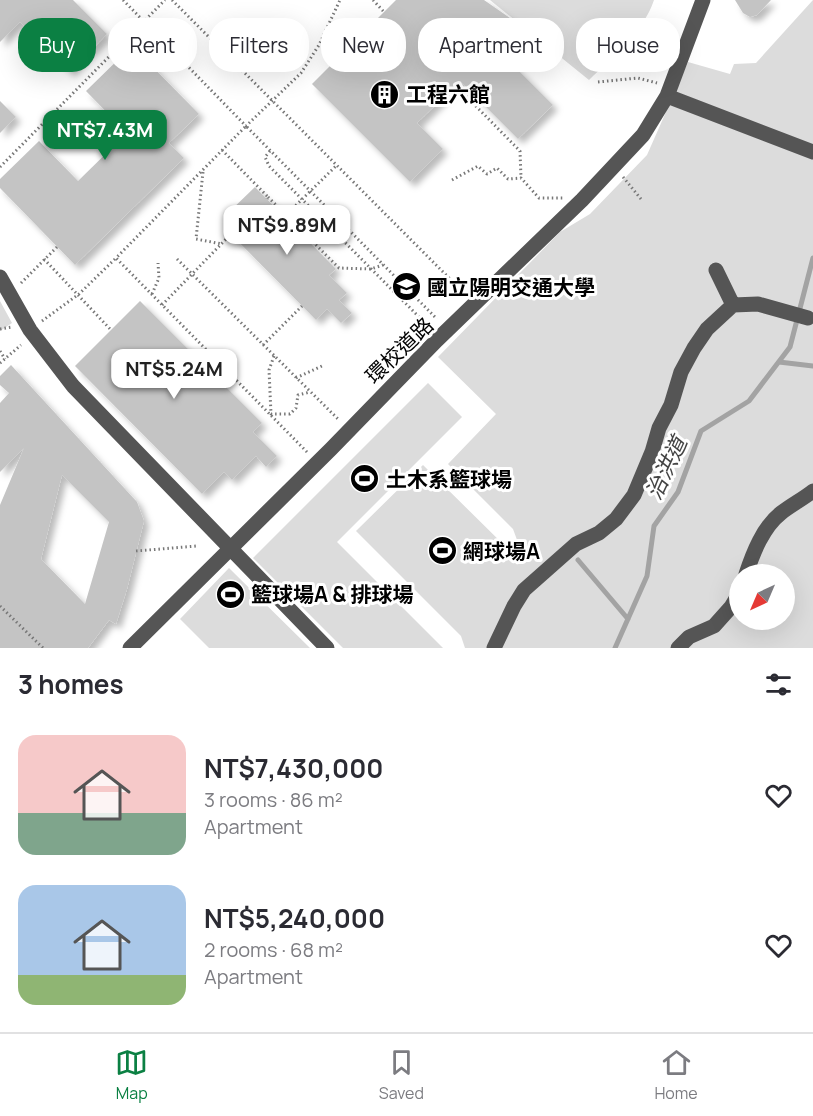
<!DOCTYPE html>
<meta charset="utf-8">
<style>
:root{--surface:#fff;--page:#f2f2f3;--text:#2b2b33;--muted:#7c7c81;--line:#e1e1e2;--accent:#0b8043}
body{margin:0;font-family:Manrope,"Noto Sans TC",sans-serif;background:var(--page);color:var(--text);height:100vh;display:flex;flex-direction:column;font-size:22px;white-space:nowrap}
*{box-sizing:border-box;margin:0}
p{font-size:20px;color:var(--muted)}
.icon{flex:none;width:33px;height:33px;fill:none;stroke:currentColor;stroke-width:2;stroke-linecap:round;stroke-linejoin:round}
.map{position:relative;height:648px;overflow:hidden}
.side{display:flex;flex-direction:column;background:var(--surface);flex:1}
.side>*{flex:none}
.top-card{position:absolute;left:18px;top:18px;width:777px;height:54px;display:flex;gap:12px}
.needle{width:39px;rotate:224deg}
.fabs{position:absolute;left:729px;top:564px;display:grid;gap:12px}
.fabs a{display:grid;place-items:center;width:66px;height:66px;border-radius:50%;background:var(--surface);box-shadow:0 6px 24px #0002;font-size:30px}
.price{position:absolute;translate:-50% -51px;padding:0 14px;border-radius:12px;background:#fff;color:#222;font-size:20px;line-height:39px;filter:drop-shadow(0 2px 3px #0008)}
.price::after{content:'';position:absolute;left:50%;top:36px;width:18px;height:14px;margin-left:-9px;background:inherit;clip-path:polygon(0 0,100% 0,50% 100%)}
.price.current{background:var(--accent);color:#fff}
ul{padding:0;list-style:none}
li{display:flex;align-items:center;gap:18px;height:150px;padding:0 18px}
li span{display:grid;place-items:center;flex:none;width:168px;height:120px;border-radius:18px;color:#555}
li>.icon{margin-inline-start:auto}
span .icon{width:72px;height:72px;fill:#fffc;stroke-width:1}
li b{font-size:26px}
h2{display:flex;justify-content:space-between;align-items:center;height:72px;padding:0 18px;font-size:26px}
.pill{padding:0 21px;border-radius:24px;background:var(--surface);box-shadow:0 6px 24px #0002;font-size:21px;line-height:54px}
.pill.current{background:var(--accent);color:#fff}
.dock{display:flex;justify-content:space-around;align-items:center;height:84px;border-top:2px solid var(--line);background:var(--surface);font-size:16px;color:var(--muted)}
.dock a{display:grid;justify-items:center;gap:3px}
.dock .current{color:var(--accent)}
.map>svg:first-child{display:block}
.green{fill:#dcdcdc;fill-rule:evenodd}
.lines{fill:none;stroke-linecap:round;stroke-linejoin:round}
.stream{stroke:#a3a3a3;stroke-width:5}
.building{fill:#c4c4c4;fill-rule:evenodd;filter:url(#shadow)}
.path{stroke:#777;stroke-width:3;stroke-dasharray:1.5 3;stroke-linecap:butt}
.minor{stroke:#555;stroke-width:15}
.labels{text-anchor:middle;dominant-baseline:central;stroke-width:6;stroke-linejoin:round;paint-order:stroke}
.poi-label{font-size:21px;font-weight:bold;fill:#000;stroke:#fff;text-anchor:start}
.street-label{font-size:21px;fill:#000;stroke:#fff}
.water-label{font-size:22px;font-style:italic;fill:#444;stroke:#fff}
</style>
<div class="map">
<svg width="813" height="648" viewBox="0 0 813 648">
<defs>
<filter id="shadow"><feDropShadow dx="5" dy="5" stdDeviation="3" flood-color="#0004"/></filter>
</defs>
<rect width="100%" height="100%" fill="#fff"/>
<path class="green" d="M 490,0 L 654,0 C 644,31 612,58 589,80 Z
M 813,0 L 813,648 L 465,648 L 461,636 L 356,531 L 423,465 L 519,560 L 520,548 L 513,529 L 448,464 L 496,414 L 438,357 L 560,232 L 590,214 L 647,155 L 688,62 L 730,74 L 734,64 L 756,63 ZM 740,574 L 784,574 L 784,620 L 740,620 Z
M 0,301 L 12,323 L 0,331 Z
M 428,383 L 462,417 L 337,542 L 443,648 L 343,648 L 253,558 Z
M 229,568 L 310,648 L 209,648 L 180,619 Z"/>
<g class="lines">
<path class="stream" d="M 779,362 L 813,366
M 578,560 L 628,619
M 615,648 L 647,576 L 654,526 L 678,492 L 701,431 L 749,401 L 790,347 L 813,258"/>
</g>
<path class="building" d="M 0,0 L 73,0 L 107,34 L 70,72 L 20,22 L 0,42 Z
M 396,0 L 484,0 L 530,32 L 508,60 L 553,105 L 518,139 L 460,81 L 417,123 L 443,149 L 410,182 L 312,84 Z
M 735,0 L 771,0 L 757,15 L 750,17 L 743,13 Z
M 132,46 L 199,114 L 169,143 L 184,158 L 75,265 L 0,188 L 0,179 L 39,141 L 78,181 L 127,133 L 86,91 Z
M 0,101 L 16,117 L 0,133 Z
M 255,187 L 336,269 L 329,275 L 347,293 L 339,300 L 352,313 L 341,323 L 327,309 L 316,320 L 226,229 L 233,222 L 226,215 Z
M 140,301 L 262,423 L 253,432 L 277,456 L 266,467 L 256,456 L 232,480 L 224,472 L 202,494 L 75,366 Z
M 11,365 L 137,502 L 144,521 L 127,589 L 116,624 L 109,620 L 88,648 L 0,648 L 0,505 L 24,448 L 0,472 L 0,403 L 9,393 L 0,385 L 0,376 ZM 62,475 L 109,522 L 85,604 L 41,559 Z"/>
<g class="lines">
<path class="path" d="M 123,0 L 246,126 L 301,73 L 319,45 L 340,0
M 172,0 L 465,294
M 373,0 L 384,12
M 598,82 L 638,78 L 657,83
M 463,93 L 520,151 L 521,178
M 222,150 L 268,197 L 267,199
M 270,151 L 265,157 L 269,166 L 430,328
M 0,167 L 165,0
M 203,172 L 196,239 L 222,244
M 623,177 L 641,199
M 452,180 L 478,166 L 487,174 L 497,168 L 508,179 L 521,178 L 539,198 L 563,198
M 268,197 L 339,268 L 371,269 L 383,265
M 286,215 L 337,165
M 44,259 L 111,330
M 177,259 L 339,420
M 21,283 L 57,247
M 152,294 L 159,278 L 158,263
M 162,305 L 231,234
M 42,321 L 79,294 L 116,258
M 0,329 L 12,327
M 263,345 L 302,306
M 0,351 L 5,359
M 274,356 L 269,370 L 271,414 L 290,414 L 296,408 L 298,395 L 310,392
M 0,363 L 21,345
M 296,378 L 324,365
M 307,452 L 116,258 L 246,126 L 437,319
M 136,551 L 196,546
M 0,606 L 43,648"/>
<path class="minor" d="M 667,96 L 813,152
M 716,270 L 733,305
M 0,277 L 30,330 L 73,386 L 327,648
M 746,574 C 753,553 763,527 781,513 C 791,505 803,499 813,491
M 130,648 L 331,449 L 437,340 L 582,200 L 643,135 L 667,96 L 703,0
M 494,648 L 514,606 L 524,590 L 576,544 L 599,533 L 616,519 L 634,495 L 652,452 L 659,428 L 671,405 L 681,372 L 694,348 L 707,329 L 733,305 L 758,304 L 808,318
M 678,648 L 689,637 L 714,626 L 731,607 L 740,592"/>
</g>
<defs>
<symbol id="building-disc" viewBox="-11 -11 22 22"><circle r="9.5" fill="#000" stroke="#fff"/><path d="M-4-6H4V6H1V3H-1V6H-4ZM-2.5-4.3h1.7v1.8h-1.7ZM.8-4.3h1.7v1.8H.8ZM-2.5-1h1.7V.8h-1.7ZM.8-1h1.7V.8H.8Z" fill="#fff"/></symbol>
<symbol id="university-disc" viewBox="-11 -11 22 22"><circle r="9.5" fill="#000" stroke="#fff"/><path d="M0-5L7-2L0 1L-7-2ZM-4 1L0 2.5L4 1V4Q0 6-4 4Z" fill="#fff"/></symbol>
<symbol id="stadium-disc" viewBox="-11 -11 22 22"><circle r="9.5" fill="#000" stroke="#fff"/><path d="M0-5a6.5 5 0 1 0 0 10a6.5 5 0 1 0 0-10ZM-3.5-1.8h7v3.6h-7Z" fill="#fff"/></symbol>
</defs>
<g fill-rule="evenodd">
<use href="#building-disc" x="368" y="78" width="33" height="33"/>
<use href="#university-disc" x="390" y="270" width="33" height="33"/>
<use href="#stadium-disc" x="348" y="462" width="33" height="33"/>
<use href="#stadium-disc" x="426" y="534" width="33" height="33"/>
<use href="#stadium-disc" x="214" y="578" width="33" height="33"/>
</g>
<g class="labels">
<g class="poi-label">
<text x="406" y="94">工程六館</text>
<text x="427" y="287">國立陽明交通大學</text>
<text x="386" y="479">土木系籃球場</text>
<text x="463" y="551">網球場A</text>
<text x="251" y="594">籃球場A &amp; 排球場</text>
</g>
<g class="street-label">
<text transform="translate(399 350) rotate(-44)">環校道路</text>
</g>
<g class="water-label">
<text transform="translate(666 468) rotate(-65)">治洪道</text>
</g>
</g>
</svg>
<div class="fabs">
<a><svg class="needle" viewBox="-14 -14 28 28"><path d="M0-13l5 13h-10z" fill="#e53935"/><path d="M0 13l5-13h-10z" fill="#7c7c81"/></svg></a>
</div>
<b class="price current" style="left:105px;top:161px">NT$7.43M</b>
<b class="price" style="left:287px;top:256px">NT$9.89M</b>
<b class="price" style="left:174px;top:400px">NT$5.24M</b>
<div class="top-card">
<a class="pill current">Buy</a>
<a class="pill">Rent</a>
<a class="pill">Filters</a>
<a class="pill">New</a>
<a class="pill">Apartment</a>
<a class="pill">House</a>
</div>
</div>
<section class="side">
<h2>3 homes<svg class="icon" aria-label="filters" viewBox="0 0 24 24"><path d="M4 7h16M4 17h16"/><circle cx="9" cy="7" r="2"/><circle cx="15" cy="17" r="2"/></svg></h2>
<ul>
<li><span style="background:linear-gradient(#f6c9c9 65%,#7fa58c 0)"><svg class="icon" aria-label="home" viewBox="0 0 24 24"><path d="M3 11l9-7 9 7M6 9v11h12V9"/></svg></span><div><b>NT$7,430,000</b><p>3 rooms · 86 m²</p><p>Apartment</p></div><svg class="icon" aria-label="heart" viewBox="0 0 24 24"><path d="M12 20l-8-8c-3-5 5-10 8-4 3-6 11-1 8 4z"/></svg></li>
<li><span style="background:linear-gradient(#a9c7e8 75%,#8fb573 0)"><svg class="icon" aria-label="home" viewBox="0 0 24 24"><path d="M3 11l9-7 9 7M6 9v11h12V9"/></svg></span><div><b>NT$5,240,000</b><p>2 rooms · 68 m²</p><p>Apartment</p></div><svg class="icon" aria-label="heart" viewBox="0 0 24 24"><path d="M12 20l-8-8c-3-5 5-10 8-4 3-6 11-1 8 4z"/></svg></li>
</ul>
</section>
<nav class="dock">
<a class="current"><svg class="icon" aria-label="map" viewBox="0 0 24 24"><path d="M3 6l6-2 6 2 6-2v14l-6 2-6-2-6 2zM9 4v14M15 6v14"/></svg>Map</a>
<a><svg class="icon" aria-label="saved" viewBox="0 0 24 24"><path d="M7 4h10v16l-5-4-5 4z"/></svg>Saved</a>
<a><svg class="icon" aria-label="home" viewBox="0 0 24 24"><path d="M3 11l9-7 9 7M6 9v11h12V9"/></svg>Home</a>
</nav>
